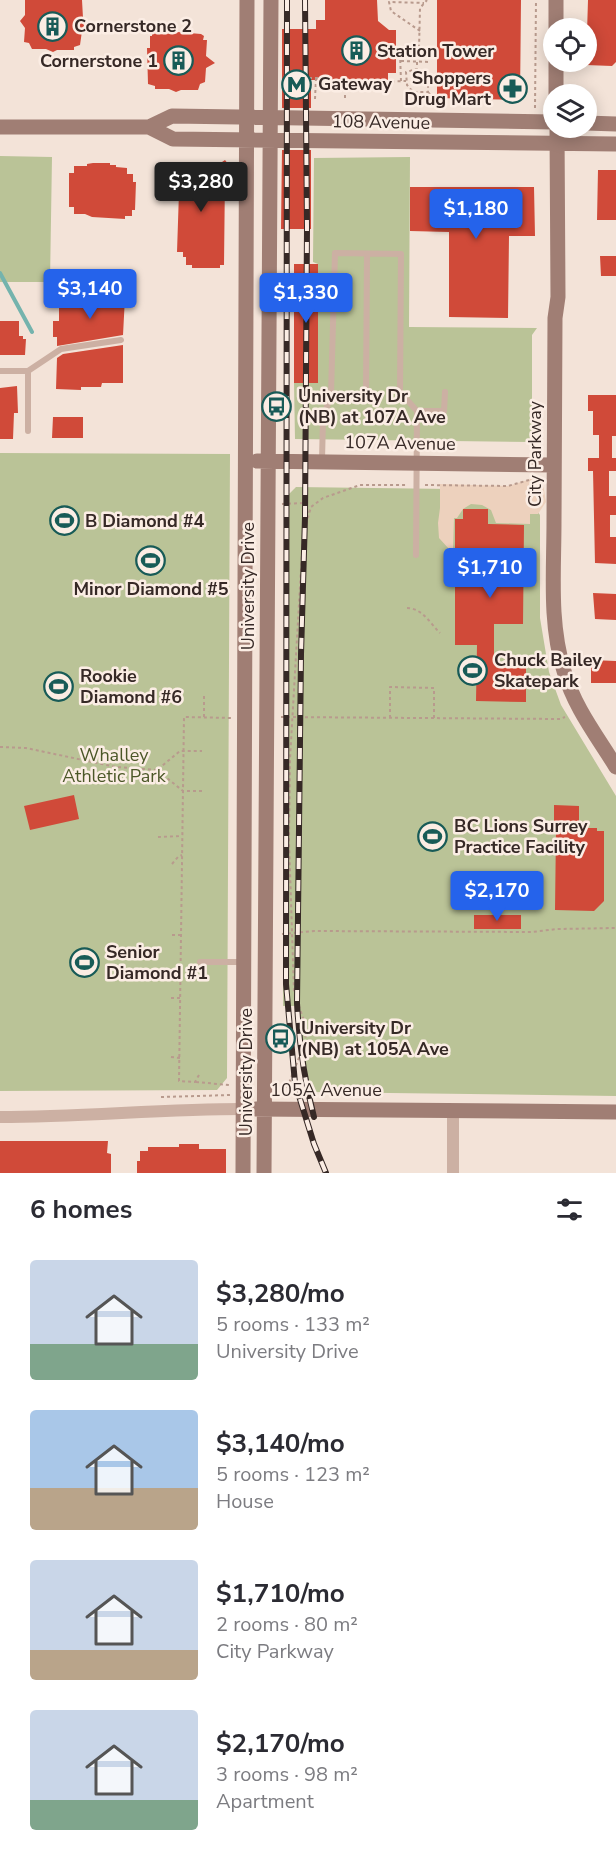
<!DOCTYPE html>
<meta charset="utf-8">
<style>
:root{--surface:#fff;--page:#f7f7f7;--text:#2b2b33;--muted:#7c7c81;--accent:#2563eb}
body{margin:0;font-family:"Nunito Sans",sans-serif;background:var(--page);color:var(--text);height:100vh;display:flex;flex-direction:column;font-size:22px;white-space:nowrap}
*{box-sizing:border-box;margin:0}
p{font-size:20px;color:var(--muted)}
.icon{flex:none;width:33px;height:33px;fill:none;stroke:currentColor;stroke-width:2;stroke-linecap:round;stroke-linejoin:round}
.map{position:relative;height:1173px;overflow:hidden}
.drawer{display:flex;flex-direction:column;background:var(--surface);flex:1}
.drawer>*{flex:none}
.buttons{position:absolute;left:543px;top:18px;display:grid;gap:12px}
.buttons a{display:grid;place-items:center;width:54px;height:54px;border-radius:50%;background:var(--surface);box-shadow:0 3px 15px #0003;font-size:30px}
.price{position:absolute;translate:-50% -51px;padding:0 14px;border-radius:6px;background:var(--accent);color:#fff;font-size:20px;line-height:39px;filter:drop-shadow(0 2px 3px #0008)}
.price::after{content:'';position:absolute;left:50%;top:36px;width:18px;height:14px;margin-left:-9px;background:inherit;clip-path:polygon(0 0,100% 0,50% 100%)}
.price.selected{background:#222;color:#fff}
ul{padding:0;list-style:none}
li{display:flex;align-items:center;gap:18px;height:150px;padding:0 30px}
li span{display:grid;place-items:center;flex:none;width:168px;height:120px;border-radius:6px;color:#555}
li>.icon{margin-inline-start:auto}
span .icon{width:72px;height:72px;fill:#fffc;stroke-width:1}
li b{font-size:26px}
h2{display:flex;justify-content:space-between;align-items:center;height:72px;padding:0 30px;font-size:26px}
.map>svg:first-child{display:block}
.green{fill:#bac397}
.plaza{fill:#edd1bd}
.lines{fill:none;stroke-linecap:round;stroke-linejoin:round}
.stream{stroke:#74b3ad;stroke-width:4}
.building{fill:#d04a39}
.path{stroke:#b89a8d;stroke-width:2;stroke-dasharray:3 3;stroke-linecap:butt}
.lane{stroke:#ccb0a3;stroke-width:6}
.street{stroke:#ccb0a3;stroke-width:12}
.secondary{stroke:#a07e74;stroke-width:15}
.rail-casing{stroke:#362926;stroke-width:6}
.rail{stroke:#fbede4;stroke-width:4;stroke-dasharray:11;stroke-linecap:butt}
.labels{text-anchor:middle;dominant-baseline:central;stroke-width:5;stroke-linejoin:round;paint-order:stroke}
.poi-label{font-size:18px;font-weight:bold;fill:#362926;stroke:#fbede4;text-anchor:start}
.street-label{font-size:18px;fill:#362926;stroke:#fbede4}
.park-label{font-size:18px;fill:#4b5727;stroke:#fbede4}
</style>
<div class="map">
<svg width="616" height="1173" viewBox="0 0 616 1173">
<rect width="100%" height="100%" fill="#f3e3d8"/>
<path class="green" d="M 0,156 L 52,157 L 50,282 L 0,282 Z
M 410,157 L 409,327 L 537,328 L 532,335 L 532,442 L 295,439 L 294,383 L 318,382 L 318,264 L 313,262 L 314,158 Z
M 0,453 L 230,454 L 227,1078 L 217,1090 L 0,1091 Z
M 296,487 L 522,490 L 540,515 L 540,618 L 549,672 L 561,705 L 616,796 L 616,1096 L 310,1092 L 296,1006 L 283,1006 L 286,497 Z"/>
<path class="plaza" d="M 531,479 L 538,479 L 543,484 L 546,502 L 538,514 L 530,514 L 530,524 L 496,523 L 491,510 L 482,505 L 471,504 L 463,509 L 457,518 L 454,518 L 453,549 L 449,549 L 439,538 L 438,523 L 440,508 L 440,484 L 508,486 Z"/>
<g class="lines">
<path class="stream" d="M 0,273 L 32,332"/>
</g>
<path class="building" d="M 25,0 L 82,0 L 83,18 L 86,25 L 82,31 L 80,45 L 74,47 L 74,50 L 57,50 L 53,52 L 46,49 L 32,49 L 29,43 L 24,42 L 25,28 L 20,21 L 25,15 Z
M 325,0 L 377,0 L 378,21 L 389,30 L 396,30 L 396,73 L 388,73 L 388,80 L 311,80 L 311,108 L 282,108 L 282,29 L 316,29 L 316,20 L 325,20 Z
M 437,0 L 521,0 L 520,100 L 437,98 Z
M 588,0 L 616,0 L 616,62 L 612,66 L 586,65 Z
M 166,31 L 201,34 L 204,36 L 203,40 L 207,40 L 206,56 L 215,63 L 206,68 L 205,82 L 200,84 L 198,90 L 181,90 L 176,92 L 169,89 L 155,89 L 155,86 L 148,84 L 147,48 L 150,48 L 150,36 L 152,36 L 152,33 L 166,34 Z
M 282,150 L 311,150 L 311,229 L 281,229 Z
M 225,160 L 232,169 L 225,175 L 224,265 L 220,265 L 220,268 L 192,268 L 192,265 L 186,265 L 186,257 L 183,257 L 183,252 L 177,252 L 179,192 L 168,192 L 169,166 L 216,166 Z
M 93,163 L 110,163 L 110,165 L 116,165 L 116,167 L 127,168 L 127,174 L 133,174 L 133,182 L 136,182 L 135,210 L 132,210 L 132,216 L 125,216 L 125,219 L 92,217 L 85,214 L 74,214 L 74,207 L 69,207 L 69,173 L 74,173 L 74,166 L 87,166 L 87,164 Z
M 598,170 L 616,170 L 616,220 L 597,220 Z
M 410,187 L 534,187 L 535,236 L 509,236 L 508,318 L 449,317 L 449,232 L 410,231 Z
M 600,256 L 616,256 L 616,276 L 601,276 Z
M 294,264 L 318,264 L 318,383 L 294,383 Z
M 99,297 L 125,297 L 123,335 L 57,346 L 57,337 L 53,337 L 53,321 L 59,321 L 59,303 L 79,303 L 79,300 L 99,300 Z
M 0,321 L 19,321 L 19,336 L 23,336 L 23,339 L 26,339 L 25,355 L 0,355 Z
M 123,345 L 123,383 L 102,383 L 101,387 L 81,387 L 81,390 L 56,389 L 57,358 L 63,354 Z
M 17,386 L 18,413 L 14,413 L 13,439 L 0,439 L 0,388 Z
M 588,395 L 616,395 L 616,436 L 612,436 L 612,458 L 616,458 L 616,471 L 609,471 L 609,496 L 616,496 L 616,515 L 610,515 L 610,537 L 616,537 L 616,564 L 595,563 L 593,471 L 588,471 L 588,458 L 599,458 L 599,435 L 593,435 L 593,411 L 588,411 Z
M 53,417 L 83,417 L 83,438 L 52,438 Z
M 463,509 L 488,509 L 488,524 L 524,525 L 523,624 L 494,624 L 494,662 L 526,663 L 526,702 L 476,701 L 477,645 L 455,645 L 455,519 L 463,519 Z
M 593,593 L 616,594 L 616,620 L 595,619 Z
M 591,660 L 616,661 L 616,683 L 591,683 Z
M 74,795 L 79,819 L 30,830 L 24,806 Z
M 554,805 L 579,806 L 579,828 L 597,828 L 597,831 L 604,831 L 604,901 L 594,911 L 555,910 L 556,830 L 554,830 Z
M 474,915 L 521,915 L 521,929 L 474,929 Z
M 0,1141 L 108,1141 L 107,1153 L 111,1154 L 111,1173 L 0,1173 Z
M 179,1144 L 199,1144 L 199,1149 L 226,1149 L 226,1173 L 137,1173 L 137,1161 L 140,1161 L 140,1151 L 148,1151 L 148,1147 L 179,1147 Z"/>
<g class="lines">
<path class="path" d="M 420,31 L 391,11 L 389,2 L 424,3
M 401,61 L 431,62
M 417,62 L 417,69 L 406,72 L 407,85 L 413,92 L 428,92 L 428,75
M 291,78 L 321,78 L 329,83 L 406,81
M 296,78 L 296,90
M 401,81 L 400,54 L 419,49 L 420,8 L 427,0
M 345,83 L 345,101
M 413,92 L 413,102
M 428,92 L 436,102
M 315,99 L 316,78
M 535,108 L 536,0
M 425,485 L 508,486 L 529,480
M 282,504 L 303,503 L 308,513
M 407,608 C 422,608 430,623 440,633
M 204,717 L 204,694
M 281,717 L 560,719 L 565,717
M 390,718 L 390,687 L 434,688 L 434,718
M 0,747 L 26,748 L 116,767 L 157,770
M 202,791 L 183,791 L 157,770 L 180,751 L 202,751
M 158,837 L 182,836
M 172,864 L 178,857 L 182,855
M 282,934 L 314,931 L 532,932 L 557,929 L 616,928
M 172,935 L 181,935
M 171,998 L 180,998
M 171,1057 L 180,1058
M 199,1075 L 195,1082 L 179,1081 L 184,717 L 231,718
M 196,1082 L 229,1085
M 287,1088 L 304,1045 L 306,1035 L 303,1018 L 294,991 L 289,841 L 290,759 L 303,535 L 311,507 L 323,498 L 360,485 L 407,485
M 161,1097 L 231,1095"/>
<path class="lane" d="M 0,371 L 28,371 L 61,349 L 121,340
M 366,394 L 367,254
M 28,431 L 28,371
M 322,460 L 323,419 L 331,394 L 335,253 L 401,254 L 400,392 L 417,411
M 416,555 L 417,411 L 444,411 L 445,392
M 200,962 L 242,962"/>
<path class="street" d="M 0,1117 C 81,1117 162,1109 243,1109
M 453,1173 L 453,1110"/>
<path class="secondary" d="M 556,0 L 556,28
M 556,62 L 556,94
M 586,123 L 616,124
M 0,127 L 149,127 L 172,116 L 554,122
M 149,127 L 173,139 L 616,144
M 557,128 L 558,297 L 555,318 C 555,386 554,454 554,522 C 554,572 549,623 564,671 C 574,707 597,736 616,767
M 257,461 L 553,465
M 256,1109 L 616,1112
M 243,1173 L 247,0
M 264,1173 L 271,0"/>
<defs>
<path id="rail" d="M 287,0 L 286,984 L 295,1083 L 314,1144 L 326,1173
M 305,0 L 307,227 L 305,517 L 301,654 L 297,1003 C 299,1042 304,1079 314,1117"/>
</defs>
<use href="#rail" class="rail-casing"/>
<use href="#rail" class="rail"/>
</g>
<defs>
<symbol id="building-ring" viewBox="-11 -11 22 22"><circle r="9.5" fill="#fbede4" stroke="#185b57" stroke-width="1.5"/><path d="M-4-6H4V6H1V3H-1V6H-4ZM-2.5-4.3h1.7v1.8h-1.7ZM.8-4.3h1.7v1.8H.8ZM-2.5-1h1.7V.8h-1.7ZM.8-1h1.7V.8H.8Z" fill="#185b57"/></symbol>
<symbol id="metro-ring" viewBox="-11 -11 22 22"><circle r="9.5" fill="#fbede4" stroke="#185b57" stroke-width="1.5"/><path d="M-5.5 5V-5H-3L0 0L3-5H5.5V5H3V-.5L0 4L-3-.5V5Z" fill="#185b57"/></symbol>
<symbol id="pharmacy-ring" viewBox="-11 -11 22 22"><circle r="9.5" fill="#fbede4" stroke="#185b57" stroke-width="1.5"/><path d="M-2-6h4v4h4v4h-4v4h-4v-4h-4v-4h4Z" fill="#185b57"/></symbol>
<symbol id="bus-ring" viewBox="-11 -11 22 22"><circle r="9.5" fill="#fbede4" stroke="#185b57" stroke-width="1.5"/><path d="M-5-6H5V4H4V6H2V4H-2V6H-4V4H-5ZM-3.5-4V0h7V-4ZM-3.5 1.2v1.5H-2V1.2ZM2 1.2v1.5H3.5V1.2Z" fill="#185b57"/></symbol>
<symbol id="stadium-ring" viewBox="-11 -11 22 22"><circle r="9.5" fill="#fbede4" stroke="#185b57" stroke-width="1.5"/><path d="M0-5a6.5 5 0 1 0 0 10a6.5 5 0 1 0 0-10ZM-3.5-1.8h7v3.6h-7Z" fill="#185b57"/></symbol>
</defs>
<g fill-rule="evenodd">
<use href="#building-ring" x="36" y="10" width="33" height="33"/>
<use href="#building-ring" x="340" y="34" width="33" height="33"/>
<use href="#building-ring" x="162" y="44" width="33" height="33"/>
<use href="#metro-ring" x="280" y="68" width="33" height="33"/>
<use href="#pharmacy-ring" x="496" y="72" width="33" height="33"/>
<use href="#bus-ring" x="260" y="390" width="33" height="33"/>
<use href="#stadium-ring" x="48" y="504" width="33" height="33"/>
<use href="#stadium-ring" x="134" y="544" width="33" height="33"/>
<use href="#stadium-ring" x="456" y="654" width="33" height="33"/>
<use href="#stadium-ring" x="42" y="670" width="33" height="33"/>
<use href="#stadium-ring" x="416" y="820" width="33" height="33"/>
<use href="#stadium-ring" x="68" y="946" width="33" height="33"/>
<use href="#bus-ring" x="264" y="1022" width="33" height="33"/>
</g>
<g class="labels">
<g class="poi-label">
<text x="74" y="26">Cornerstone 2</text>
<text x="377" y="51">Station Tower</text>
<text x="158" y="61" text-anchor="end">Cornerstone 1</text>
<text x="491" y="78" text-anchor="end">Shoppers<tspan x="491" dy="21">Drug Mart</tspan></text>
<text x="318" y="84">Gateway</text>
<text x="298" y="396">University Dr<tspan x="298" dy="21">(NB) at 107A Ave</tspan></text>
<text x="85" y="521">B Diamond #4</text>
<text x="151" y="589" text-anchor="middle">Minor Diamond #5</text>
<text x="494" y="660">Chuck Bailey<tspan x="494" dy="21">Skatepark</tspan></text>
<text x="80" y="676">Rookie<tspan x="80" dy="21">Diamond #6</tspan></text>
<text x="454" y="826">BC Lions Surrey<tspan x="454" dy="21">Practice Facility</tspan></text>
<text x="106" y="952">Senior<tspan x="106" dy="21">Diamond #1</tspan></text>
<text x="301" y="1028">University Dr<tspan x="301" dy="21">(NB) at 105A Ave</tspan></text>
</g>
<g class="street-label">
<text transform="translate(381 122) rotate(1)">108 Avenue</text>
<text transform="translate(400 443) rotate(1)">107A Avenue</text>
<text transform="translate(535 454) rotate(-90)">City Parkway</text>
<text transform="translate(248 586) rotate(-90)">University Drive</text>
<text transform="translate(246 1072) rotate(-90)">University Drive</text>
<text x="326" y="1090">105A Avenue</text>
</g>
<g class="park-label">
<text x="114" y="755">Whalley<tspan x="114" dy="21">Athletic Park</tspan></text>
</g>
</g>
</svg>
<div class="buttons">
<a><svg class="icon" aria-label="locate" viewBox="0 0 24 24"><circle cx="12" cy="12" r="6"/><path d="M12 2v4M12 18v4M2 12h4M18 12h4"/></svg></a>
<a><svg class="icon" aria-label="layers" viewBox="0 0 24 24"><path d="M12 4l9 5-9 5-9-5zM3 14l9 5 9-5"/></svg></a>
</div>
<b class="price selected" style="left:201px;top:213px">$3,280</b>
<b class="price" style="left:476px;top:240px">$1,180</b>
<b class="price" style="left:90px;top:320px">$3,140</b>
<b class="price" style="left:306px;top:324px">$1,330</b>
<b class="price" style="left:490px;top:599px">$1,710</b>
<b class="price" style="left:497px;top:922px">$2,170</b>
</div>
<section class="drawer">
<h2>6 homes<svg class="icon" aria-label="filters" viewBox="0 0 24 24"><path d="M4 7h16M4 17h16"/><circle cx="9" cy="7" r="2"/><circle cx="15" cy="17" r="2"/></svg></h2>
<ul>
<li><span style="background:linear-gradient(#c9d6e8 70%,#7fa58c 0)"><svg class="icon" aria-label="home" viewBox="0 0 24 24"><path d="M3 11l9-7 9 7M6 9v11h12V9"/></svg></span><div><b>$3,280/mo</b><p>5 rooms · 133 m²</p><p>University Drive</p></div></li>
<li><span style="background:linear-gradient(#a9c7e8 65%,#b9a48a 0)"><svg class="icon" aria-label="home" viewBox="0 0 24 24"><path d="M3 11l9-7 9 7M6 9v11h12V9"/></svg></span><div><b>$3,140/mo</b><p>5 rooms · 123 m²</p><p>House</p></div></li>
<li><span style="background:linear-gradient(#c9d6e8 75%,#b9a48a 0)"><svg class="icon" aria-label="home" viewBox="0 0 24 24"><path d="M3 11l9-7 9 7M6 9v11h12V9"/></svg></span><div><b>$1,710/mo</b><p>2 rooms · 80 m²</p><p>City Parkway</p></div></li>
<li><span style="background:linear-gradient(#c9d6e8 75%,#7fa58c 0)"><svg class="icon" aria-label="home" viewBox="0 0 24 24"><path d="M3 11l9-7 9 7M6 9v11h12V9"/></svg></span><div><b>$2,170/mo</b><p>3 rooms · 98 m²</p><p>Apartment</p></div></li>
</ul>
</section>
